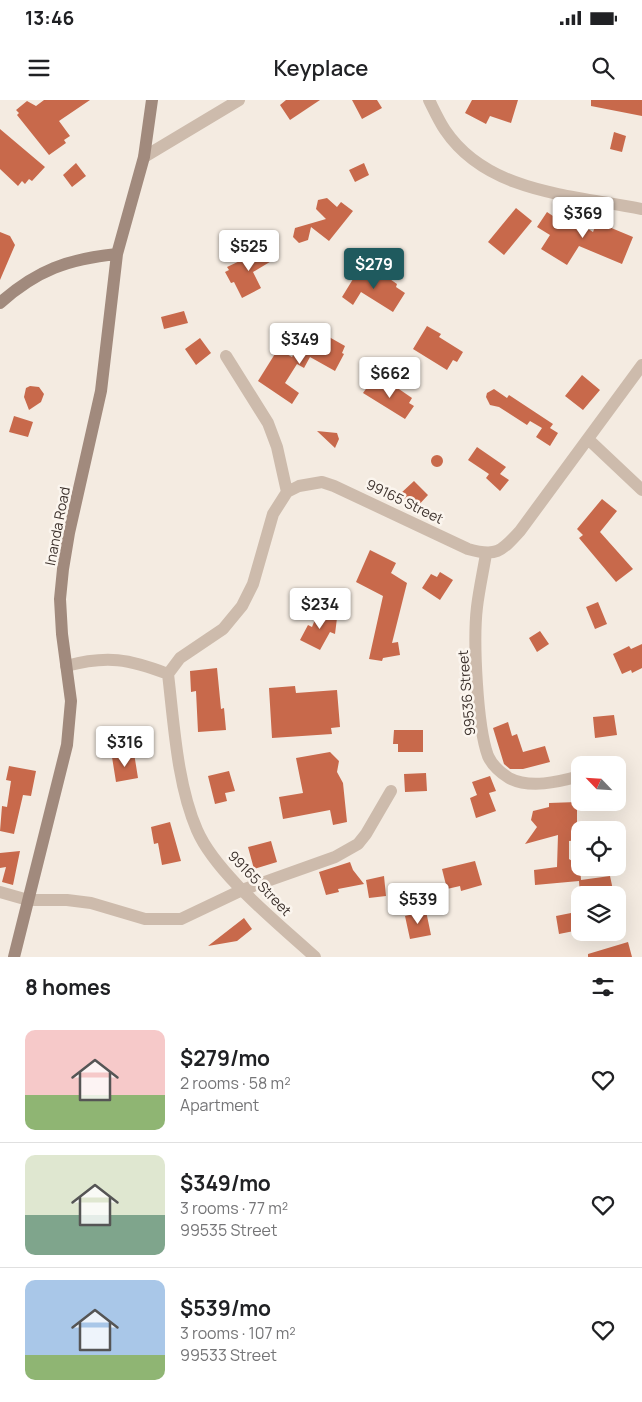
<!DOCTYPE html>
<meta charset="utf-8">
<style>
:root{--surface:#fff;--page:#f2f2f2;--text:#202124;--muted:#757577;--line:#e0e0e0;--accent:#1f5a5e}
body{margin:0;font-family:Manrope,sans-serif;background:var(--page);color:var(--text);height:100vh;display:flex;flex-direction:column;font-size:19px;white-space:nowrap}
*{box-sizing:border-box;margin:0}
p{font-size:16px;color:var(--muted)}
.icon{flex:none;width:28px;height:28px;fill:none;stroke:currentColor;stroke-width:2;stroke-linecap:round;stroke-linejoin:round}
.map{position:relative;height:857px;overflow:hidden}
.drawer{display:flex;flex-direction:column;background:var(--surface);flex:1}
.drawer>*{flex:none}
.needle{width:32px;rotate:295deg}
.buttons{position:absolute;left:571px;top:656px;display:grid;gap:10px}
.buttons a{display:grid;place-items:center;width:55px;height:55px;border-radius:10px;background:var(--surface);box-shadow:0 5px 20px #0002;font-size:25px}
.price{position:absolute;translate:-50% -42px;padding:0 11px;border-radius:5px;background:#fff;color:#222;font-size:16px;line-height:32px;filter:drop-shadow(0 1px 2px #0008)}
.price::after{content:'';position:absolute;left:50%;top:30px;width:15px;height:11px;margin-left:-8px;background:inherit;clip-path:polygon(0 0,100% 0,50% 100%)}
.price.active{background:var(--accent);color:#fff}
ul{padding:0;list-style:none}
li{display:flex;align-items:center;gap:15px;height:125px;padding:0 25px}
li+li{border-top:1px solid var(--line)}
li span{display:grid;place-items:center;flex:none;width:140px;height:100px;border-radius:10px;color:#555}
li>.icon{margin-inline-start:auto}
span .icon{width:60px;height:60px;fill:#fffc;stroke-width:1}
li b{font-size:21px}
h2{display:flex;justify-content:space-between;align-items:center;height:60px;padding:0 25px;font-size:21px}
.status{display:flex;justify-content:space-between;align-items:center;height:35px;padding:0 25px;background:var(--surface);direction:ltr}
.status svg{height:14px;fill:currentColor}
header{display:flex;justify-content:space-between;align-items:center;height:65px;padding:0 25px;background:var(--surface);font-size:22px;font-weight:600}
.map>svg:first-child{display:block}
.building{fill:#c8694b}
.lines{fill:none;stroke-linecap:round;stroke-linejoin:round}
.street{stroke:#cdbbac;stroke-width:12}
.secondary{stroke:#a18a7d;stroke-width:12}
.labels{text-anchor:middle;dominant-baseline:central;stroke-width:5;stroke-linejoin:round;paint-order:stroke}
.street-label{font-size:14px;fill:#3b302b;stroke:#fbf5ee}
</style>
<div class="status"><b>13:46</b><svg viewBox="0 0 49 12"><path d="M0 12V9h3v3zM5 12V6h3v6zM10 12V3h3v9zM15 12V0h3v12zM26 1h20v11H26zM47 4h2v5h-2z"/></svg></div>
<header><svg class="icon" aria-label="menu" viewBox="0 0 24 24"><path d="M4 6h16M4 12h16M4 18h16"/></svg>Keyplace<svg class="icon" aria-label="search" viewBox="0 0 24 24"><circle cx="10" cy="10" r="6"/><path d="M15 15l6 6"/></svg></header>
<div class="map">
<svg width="642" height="857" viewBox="0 0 642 857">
<rect width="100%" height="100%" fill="#f4ebe1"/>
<path class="building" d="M 44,0 L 90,0 L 59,21 L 70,36 L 64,40 L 66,43 L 49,55 L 17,15 L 19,13 L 16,10 L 27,1 L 36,6 Z
M 286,0 L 320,0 L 290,20 L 280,5 Z
M 352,0 L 377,0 L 382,8 L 362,19 Z
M 472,0 L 518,0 L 511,23 L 490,16 L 486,24 L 465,13 Z
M 591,0 L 642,0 L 642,16 L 591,6 Z
M 0,29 L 45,67 L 32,81 L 29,79 L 25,84 L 22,81 L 18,86 L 0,69 Z
M 614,32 L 626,36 L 622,52 L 610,49 Z
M 76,63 L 86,76 L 72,87 L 63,75 Z
M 364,63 L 369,75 L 355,82 L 349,70 Z
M 327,98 L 337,107 L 341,102 L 353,111 L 329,141 L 311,127 L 308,140 L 299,143 L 293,137 L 295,128 L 326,119 L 316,109 L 318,100 Z
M 516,108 L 532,121 L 504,155 L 488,142 Z
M 547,112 L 562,122 L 567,115 L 593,132 L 597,122 L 633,137 L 622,164 L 579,146 L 567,165 L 541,149 L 550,135 L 537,127 Z
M 0,132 L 10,136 L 15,145 L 0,180 Z
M 272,147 L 278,157 L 253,172 L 261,188 L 242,198 L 234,182 L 231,183 L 225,172 L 229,170 L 227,167 L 246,158 L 248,161 Z
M 361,166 L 376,176 L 382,178 L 384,175 L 397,184 L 396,187 L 405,193 L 393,212 L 361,192 L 353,205 L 342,197 Z
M 184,211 L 188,223 L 164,229 L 161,217 Z
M 427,226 L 441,234 L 439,237 L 463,252 L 457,262 L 453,260 L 447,270 L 413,249 Z
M 322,233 L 345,246 L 342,253 L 344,254 L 335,271 L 310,257 L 304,268 L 297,264 L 285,283 L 299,293 L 292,304 L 258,281 L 278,249 L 292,257 L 298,246 L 311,253 Z
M 200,238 L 211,253 L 196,265 L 185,249 Z
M 582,275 L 600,290 L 583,310 L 565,296 Z
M 373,279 L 393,292 L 396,287 L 412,298 L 409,303 L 414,306 L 405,319 L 363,293 Z
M 30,286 L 39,287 L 44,294 L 41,302 L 29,310 L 24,297 L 26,288 Z
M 494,289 L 507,298 L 509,295 L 553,324 L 550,328 L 558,333 L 550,346 L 536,337 L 542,328 L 530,321 L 527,325 L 499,307 L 490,305 L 486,297 L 487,293 Z
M 14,316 L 33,322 L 28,337 L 9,332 Z
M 317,331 L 337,333 L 339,339 L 335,348 Z
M 477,347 L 506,367 L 500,374 L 509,380 L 500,391 L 486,378 L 489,374 L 468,360 Z
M431 361a6 6 0 1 1 12 0a6 6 0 1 1-12 0Z
M 414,381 L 428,395 L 415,409 L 400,394 Z
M 602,399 L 617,411 L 600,432 L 633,469 L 616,482 L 579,438 L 583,435 L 577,429 Z
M 370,450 L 396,463 L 391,473 L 407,483 L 392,543 L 398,542 L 400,555 L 383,558 L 382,561 L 369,559 L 383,496 L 356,482 Z
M 440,472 L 453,480 L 440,500 L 422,488 L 431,474 L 437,477 Z
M 598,502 L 607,524 L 595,529 L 586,507 Z
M 319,510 L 337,518 L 335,534 L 330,532 L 320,550 L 300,540 L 308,525 L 312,527 Z
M 540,531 L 549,544 L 537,552 L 529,538 Z
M 642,544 L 642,568 L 632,573 L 631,570 L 622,574 L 613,554 L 629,546 L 631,549 Z
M 217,568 L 221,609 L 224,608 L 226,630 L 198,632 L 196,591 L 191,592 L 190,571 Z
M 295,586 L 296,593 L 337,590 L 340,627 L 331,628 L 332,634 L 272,638 L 269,588 Z
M 614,615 L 617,635 L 595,638 L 593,617 Z
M 508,622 L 512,636 L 517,634 L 523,652 L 545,646 L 550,662 L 523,669 L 510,669 L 504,664 L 493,628 Z
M 394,630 L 423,630 L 423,652 L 398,652 L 398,644 L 393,644 Z
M 330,652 L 339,661 L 337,672 L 343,683 L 347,722 L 333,725 L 330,710 L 283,719 L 279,697 L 303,693 L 296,658 Z
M 134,653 L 138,678 L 116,682 L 112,657 Z
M 9,666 L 36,671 L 31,696 L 23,695 L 14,734 L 0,731 L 2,706 L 7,707 L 11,681 L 6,680 Z
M 229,671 L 235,691 L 225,693 L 227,701 L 215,704 L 208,676 Z
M 426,673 L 427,691 L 405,692 L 404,674 Z
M 490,676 L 496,691 L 489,693 L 496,711 L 476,718 L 470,698 L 477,695 L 472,682 Z
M 577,702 L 577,723 L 580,723 L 580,740 L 569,741 L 569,759 L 580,766 L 581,780 L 610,776 L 613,790 L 598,793 L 598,795 L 580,795 L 579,781 L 535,785 L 534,770 L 557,767 L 558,735 L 525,744 L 537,727 L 531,720 L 533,711 L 549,707 L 549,703 Z
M 170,722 L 181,761 L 162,765 L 158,743 L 154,744 L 151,727 Z
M 271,741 L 277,762 L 254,769 L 248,747 Z
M 20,751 L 13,785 L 2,782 L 6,767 L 0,768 L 0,753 Z
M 475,761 L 482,785 L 461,791 L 460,786 L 447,789 L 442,769 Z
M 350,762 L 353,770 L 364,784 L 338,789 L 339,792 L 326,795 L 319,772 Z
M 384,776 L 386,796 L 369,798 L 366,780 Z
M 426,811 L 431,835 L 410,839 L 405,816 Z
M 576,812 L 579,830 L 559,834 L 556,816 Z
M 244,818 L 252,829 L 237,841 L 208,846 Z
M 628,842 L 632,857 L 588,857 L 588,854 Z"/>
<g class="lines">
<path class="street" d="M 429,0 C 434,10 439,21 445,30 C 488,94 574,95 642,109
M 144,57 L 239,0
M 226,256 L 268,323 L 277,347 L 287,392
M 588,339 L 642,390
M 486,454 C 483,472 479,490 477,507 C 473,540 477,626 488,656 C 492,665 501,673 509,678 C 530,689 558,682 580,676
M 66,566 C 107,555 129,559 168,574
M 0,792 L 28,800 L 67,800 L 91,803 L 145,819 L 181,819 L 242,790 L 335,757 L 358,744 L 366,734 L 391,691
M 315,857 C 279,824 216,774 197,730 C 177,684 174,624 168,574 L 180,558 L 223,529 L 242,506 L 253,484 L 273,414 L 287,392 L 299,386 L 322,382 L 334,386 L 468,449 C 496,457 501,452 520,431 L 642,265"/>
<path class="secondary" d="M 0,203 C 37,170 68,159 117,154
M 14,857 L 67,645 L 71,601 L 62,534 L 60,499 L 63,469 L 69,433 L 101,291 L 117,154 L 144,57 L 152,0"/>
</g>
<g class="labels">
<g class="street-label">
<text transform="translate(405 401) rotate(26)">99165 Street</text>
<text transform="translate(57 426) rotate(-79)">Inanda Road</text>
<text transform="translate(466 593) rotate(-95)">99536 Street</text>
<text transform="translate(260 783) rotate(46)">99165 Street</text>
</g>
</g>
</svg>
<div class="buttons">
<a><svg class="needle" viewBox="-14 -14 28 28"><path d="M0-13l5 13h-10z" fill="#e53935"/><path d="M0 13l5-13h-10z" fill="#757577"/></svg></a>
<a><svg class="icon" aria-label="locate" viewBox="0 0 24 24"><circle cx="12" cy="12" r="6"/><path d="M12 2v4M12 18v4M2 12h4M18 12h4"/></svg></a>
<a><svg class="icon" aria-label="layers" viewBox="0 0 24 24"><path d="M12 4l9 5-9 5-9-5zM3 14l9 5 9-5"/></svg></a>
</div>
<b class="price" style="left:583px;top:139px">$369</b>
<b class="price" style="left:249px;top:172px">$525</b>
<b class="price active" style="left:374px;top:190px">$279</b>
<b class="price" style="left:300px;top:265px">$349</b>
<b class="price" style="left:390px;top:299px">$662</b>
<b class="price" style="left:320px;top:530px">$234</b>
<b class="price" style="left:125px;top:668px">$316</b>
<b class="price" style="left:418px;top:825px">$539</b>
</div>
<section class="drawer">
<h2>8 homes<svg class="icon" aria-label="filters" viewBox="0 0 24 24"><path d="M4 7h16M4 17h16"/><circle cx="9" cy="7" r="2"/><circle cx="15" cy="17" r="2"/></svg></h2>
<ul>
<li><span style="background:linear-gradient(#f6c9c9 65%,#8fb573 0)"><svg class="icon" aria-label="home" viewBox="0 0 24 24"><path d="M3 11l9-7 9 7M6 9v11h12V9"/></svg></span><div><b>$279/mo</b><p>2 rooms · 58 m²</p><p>Apartment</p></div><svg class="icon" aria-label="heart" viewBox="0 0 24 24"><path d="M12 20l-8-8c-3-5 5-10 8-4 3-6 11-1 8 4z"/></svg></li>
<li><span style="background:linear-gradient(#dfe7d0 60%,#7fa58c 0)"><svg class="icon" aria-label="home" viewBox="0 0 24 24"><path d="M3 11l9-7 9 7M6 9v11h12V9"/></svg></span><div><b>$349/mo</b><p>3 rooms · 77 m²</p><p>99535 Street</p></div><svg class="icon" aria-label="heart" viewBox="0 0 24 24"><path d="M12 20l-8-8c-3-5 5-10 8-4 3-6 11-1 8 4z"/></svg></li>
<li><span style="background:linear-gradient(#a9c7e8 75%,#8fb573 0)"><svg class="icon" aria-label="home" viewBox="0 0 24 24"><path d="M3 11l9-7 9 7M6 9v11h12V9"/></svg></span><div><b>$539/mo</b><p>3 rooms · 107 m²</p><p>99533 Street</p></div><svg class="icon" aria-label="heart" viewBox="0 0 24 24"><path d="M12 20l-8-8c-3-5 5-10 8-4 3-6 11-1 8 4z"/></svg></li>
</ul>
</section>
